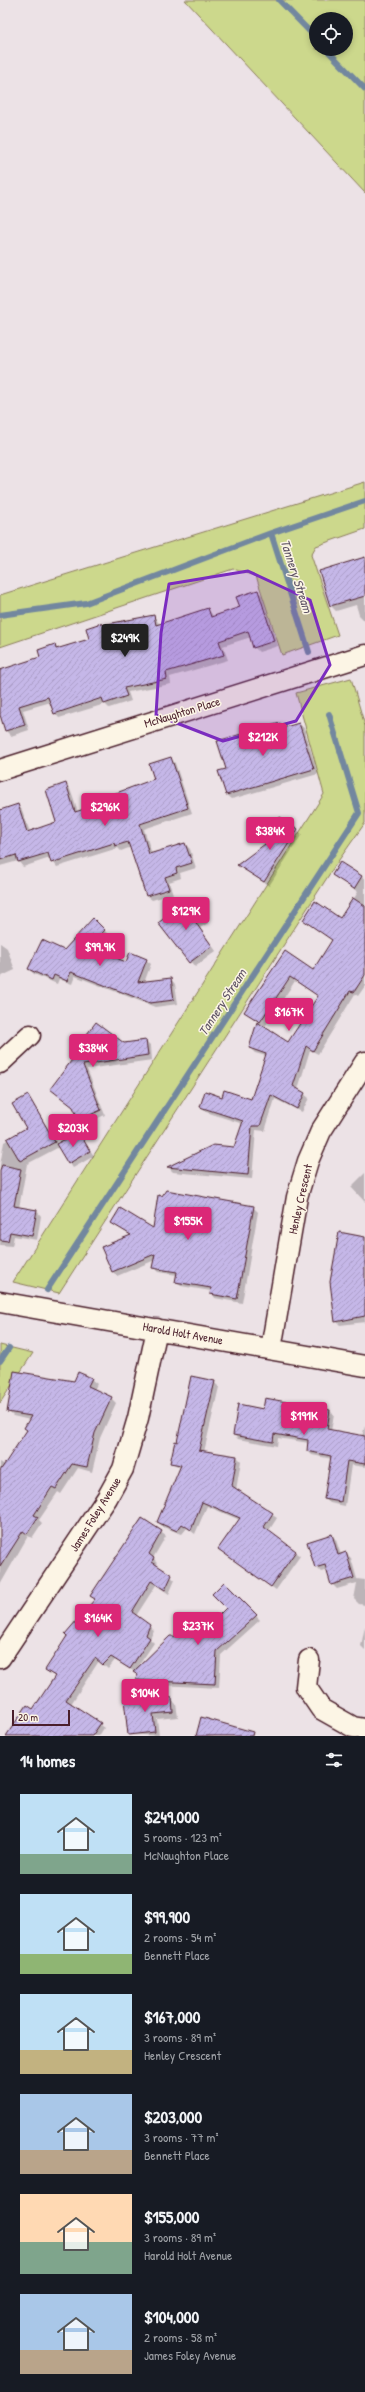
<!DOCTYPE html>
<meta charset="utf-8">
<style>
:root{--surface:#171b24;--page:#20242c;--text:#f1f3f6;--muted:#9ea1a6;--accent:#db2777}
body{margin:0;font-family:"Patrick Hand",sans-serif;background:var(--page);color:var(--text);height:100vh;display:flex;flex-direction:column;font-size:15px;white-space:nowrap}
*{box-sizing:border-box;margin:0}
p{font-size:13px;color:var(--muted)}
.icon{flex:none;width:22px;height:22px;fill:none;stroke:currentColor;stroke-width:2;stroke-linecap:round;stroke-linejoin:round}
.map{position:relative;height:1736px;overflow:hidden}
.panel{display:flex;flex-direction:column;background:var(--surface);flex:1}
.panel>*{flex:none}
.tools{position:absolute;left:309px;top:12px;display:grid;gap:8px}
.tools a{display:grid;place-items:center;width:44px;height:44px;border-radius:50%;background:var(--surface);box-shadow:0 2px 6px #0003;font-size:20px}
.scale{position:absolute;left:12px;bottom:10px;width:58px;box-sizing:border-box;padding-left:4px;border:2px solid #4a1f2b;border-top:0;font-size:11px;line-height:14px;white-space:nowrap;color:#4a1f2b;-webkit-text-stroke:3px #fcf5e5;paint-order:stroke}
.price{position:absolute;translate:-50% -34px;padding:0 9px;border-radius:4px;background:var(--accent);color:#fff;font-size:13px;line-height:26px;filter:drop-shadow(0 1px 2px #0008)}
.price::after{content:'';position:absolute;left:50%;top:24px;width:12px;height:9px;margin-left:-6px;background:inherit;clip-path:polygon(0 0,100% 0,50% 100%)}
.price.current{background:#222;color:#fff}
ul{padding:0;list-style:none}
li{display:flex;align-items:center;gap:12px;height:100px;padding:0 20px}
li span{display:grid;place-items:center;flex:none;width:112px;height:80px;border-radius:0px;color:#555}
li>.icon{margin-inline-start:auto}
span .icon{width:48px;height:48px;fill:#fffc;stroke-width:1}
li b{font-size:17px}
h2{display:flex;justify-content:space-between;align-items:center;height:48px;padding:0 20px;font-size:17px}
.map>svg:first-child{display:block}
.green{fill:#ccd88c;stroke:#8b7c5c;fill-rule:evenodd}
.shadow{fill:#0003;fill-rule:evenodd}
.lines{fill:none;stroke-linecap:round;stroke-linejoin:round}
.stream{stroke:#72879f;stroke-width:6}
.building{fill:url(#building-hatch);stroke:#4a1f2b}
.street-casing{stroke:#4a1f2b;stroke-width:23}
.street{stroke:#fcf5e5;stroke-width:20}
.marked{fill:#7b2cbf;fill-opacity:0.2;stroke:#7b2cbf;stroke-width:3;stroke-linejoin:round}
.labels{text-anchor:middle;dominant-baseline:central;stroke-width:3;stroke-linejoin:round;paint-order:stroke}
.street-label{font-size:12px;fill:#4a1f2b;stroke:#fcf5e5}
.water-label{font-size:13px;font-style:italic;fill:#5e5365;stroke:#fcf5e5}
</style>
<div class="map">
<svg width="365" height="1736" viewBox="0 0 365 1736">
<defs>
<pattern id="building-hatch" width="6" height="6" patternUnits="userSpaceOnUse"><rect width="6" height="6" fill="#c5b7e8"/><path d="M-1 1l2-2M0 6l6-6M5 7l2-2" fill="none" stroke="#ab9dc7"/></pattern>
</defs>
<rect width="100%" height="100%" fill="#ece2e6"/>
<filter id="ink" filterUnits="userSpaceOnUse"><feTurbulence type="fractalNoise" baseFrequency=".025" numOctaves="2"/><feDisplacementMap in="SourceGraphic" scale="8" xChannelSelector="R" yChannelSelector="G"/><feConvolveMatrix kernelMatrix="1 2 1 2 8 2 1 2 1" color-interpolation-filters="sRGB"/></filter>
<g filter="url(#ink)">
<path class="green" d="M 185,0 L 365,0 L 365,193 ZM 316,19 L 346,19 L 346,49 L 316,49 Z
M 365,482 L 365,529 L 316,546 L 311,555 L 338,635 L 282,655 L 256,576 L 233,569 L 0,647 L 0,595 Z
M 351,678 L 365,726 L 365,823 L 334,867 L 59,1293 L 13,1282 L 324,794 L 296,693 Z
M 0,1345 L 33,1353 L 0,1403 Z"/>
<path class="shadow" d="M 365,558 L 365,620 L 364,620 L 359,615 L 356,605 L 336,611 L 331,606 L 321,572 Z
M 257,591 L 262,595 L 278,646 L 259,652 L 254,647 L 251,637 L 223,646 L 228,660 L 170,677 L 171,684 L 128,692 L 131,701 L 109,708 L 105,704 L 59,718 L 55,713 L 51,702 L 23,710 L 29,730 L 11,736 L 6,731 L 0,712 L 0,670 L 42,658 L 54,645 L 59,650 L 90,640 L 103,626 L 154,616 L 160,625 L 208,609 L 214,617 L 241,608 Z
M 280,724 L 284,728 L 299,724 L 304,728 L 318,774 L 232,799 L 227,795 Z
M 170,758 L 175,763 L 192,813 L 144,829 L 152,854 L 185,844 L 190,849 L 196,868 L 180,873 L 181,878 L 169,882 L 173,894 L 152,900 L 147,896 L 131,847 L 121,851 L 118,848 L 57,867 L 50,858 L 23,867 L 18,861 L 0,866 L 0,811 L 18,805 L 22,810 L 30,832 L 58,823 L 66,784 L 70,789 L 78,812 L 111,802 L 156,780 Z
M 297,830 L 302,834 L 269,886 L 238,865 Z
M 340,864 L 365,879 L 365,986 L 358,996 L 355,994 L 318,1054 L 310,1050 L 298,1089 L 309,1098 L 302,1112 L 275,1099 L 265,1131 L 256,1130 L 252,1179 L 173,1172 L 169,1168 L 213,1146 L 234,1148 L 243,1124 L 206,1112 L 201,1107 L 223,1098 L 252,1100 L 266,1056 L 255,1053 L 250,1048 L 258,1022 L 246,1012 L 285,952 L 313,971 L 333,941 L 304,920 L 341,919 L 358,892 L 333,875 ZM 295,981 L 318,996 L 289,1044 L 264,1028 Z
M 195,905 L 208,923 L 200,928 L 216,951 L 195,967 L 159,923 Z
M 93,920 L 109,935 L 94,950 L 127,963 L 146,960 L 151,964 L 144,983 L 171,979 L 175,984 L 178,1004 L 155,1007 L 75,976 L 72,984 L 59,979 L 57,984 L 34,974 L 29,969 L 64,951 Z
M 0,943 L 7,948 L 15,970 L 0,977 Z
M 146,1041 L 151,1046 L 152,1060 L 87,1069 L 105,1115 L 84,1124 L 75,1108 L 85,1044 L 124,1044 Z
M 28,1096 L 58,1145 L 79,1133 L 94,1156 L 73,1168 L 59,1147 L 27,1164 L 19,1208 L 37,1211 L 41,1216 L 37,1240 L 14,1236 L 12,1246 L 0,1245 L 0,1165 L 4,1142 L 28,1128 Z
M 365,1173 L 365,1202 L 351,1187 Z
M 253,1207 L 258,1212 L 242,1303 L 215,1298 L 211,1291 L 181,1286 L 176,1281 L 177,1275 L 158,1272 L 153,1267 L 155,1260 L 117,1276 L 112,1271 L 131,1236 L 112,1222 L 154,1230 Z
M 365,1238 L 365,1322 L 340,1325 L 336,1321 Z
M 91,1379 L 97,1384 L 94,1390 L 111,1398 L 116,1403 L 100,1438 L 92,1472 L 78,1468 L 61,1494 L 58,1492 L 39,1520 L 42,1523 L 32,1538 L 28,1536 L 0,1585 L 0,1462 L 5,1465 L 28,1431 L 30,1420 L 13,1416 L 8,1411 L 74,1382 Z
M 214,1382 L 219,1387 L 204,1452 L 237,1457 L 241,1461 L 236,1490 L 277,1518 L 268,1532 L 300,1556 L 276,1590 L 219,1549 L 240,1520 L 207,1506 L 195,1534 L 187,1528 L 182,1534 L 163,1527 L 158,1522 L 181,1468 L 171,1462 L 178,1443 Z
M 264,1410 L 330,1411 L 334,1415 L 331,1431 L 362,1436 L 365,1426 L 365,1467 L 351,1465 L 345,1506 L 330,1503 L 325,1499 L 332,1459 L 312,1455 L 308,1451 L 309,1443 L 278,1438 L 277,1446 L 238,1439 L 234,1435 Z
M 142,1519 L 166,1536 L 153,1558 L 158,1563 L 156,1566 L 175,1580 L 169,1594 L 156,1585 L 136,1616 L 154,1630 L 150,1639 L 154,1643 L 137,1668 L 197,1638 L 227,1608 L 224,1583 L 260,1620 L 221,1655 L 219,1688 L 140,1684 L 136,1680 L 138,1676 L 135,1672 L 115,1660 L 108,1669 L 99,1661 L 71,1704 L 104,1728 L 99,1736 L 12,1736 L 33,1710 L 55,1677 L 46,1670 L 96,1600 Z
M 332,1535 L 336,1540 L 341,1555 L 346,1553 L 351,1558 L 357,1579 L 365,1580 L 365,1605 L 359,1604 L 354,1599 L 357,1583 L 337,1589 L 332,1584 L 328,1570 L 321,1572 L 316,1567 Z
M 365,1626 L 365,1650 L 361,1646 Z
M 171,1699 L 176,1704 L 178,1717 L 157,1719 L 159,1736 L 129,1734 L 125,1700 Z"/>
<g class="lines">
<path class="stream" d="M 279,0 L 316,38
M 326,49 L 365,89
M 271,533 L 309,652
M 0,615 L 86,603 L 271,533 L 365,501
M 47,1290 L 359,813 L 329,714
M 0,1361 L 9,1348"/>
</g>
<path class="building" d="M 365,557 L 365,596 L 330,606 L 319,571 Z
M 258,590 L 274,641 L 253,648 L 248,631 L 219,641 L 224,655 L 166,672 L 167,679 L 124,688 L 127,696 L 104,704 L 102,698 L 54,714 L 48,697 L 19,706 L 25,725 L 5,731 L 0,715 L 0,670 L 40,657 L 38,650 L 55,644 L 56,649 L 89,639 L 86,628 L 101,623 L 102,625 L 154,615 L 156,625 L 208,608 L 211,617 L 240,607 L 236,597 Z
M 280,723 L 282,728 L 299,723 L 314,769 L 226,795 L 218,771 L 226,769 L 217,741 Z
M 171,757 L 188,808 L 140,824 L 149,854 L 185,843 L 192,863 L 176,868 L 177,873 L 165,877 L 169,889 L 146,896 L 128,842 L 115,846 L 114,843 L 51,863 L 48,853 L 18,862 L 16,855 L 0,860 L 0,810 L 18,804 L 27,832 L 56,822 L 46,790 L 66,783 L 75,812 L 109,801 L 108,796 L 154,779 L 149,764 Z
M 280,817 L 298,829 L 264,882 L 237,865 L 273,838 L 270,832 Z
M 340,862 L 362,876 L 354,889 L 332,875 Z
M 353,898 L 365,906 L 365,975 L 354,992 L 350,991 L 313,1051 L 306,1046 L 293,1086 L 305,1093 L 297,1109 L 271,1095 L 260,1126 L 252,1126 L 248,1175 L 167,1167 L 213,1145 L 234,1147 L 243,1121 L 200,1107 L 205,1091 L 222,1097 L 224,1090 L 251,1099 L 266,1054 L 249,1048 L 257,1022 L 288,1042 L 318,996 L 290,977 L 260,1022 L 244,1012 L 285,951 L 313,970 L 332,940 L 303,920 L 315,901 L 340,918 Z
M 190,899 L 204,918 L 196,923 L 212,946 L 189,963 L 158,923 Z
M 93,918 L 105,930 L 89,947 L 126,962 L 130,952 L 147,959 L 138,982 L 171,978 L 174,1000 L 150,1003 L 71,972 L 67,981 L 54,975 L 52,980 L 28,969 L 42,940 L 64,950 Z
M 96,1022 L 124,1043 L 146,1040 L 148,1055 L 83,1065 L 101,1110 L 79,1120 L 73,1107 L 50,1089 L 84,1044 L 81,1042 Z
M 28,1095 L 55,1142 L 20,1161 L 7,1139 L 26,1128 L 12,1104 Z
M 79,1132 L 90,1151 L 68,1164 L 56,1144 Z
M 2,1165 L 21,1169 L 14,1206 L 37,1210 L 32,1236 L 10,1232 L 8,1241 L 0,1240 L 0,1170 Z
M 166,1190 L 254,1206 L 237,1299 L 210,1294 L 211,1288 L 175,1282 L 177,1272 L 152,1268 L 155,1254 L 112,1272 L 101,1247 L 131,1235 L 111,1223 L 120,1208 L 153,1228 L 158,1195 L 162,1196 Z
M 339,1232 L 365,1237 L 365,1316 L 335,1322 L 330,1282 Z
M 14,1371 L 74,1381 L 78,1372 L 92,1378 L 88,1386 L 112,1397 L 95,1433 L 87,1467 L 72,1464 L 56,1489 L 52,1487 L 34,1515 L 38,1517 L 27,1534 L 23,1531 L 0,1567 L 0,1471 L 27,1430 L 24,1428 L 31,1416 L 7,1412 Z
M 191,1376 L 215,1381 L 199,1450 L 237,1456 L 232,1486 L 273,1513 L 264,1527 L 296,1551 L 271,1587 L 218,1549 L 240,1518 L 202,1502 L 191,1530 L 182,1524 L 177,1531 L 157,1522 L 181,1465 L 170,1463 L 175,1441 L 177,1442 Z
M 265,1398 L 330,1410 L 327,1429 L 365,1436 L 365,1464 L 347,1461 L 341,1502 L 324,1499 L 331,1456 L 307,1451 L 308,1440 L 274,1434 L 273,1442 L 233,1435 L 238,1404 L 263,1409 Z
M 142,1518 L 162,1531 L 149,1554 L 154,1558 L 152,1562 L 172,1575 L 165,1590 L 151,1581 L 132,1612 L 150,1625 L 146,1635 L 150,1638 L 130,1669 L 111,1657 L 103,1665 L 95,1658 L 66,1700 L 101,1723 L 92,1736 L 6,1736 L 27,1705 L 33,1709 L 55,1676 L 45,1670 L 67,1636 L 65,1634 L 95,1599 L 90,1596 Z
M 332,1534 L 338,1555 L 346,1552 L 354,1578 L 331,1585 L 325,1565 L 315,1568 L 307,1542 Z
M 224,1582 L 257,1615 L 217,1651 L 215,1684 L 135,1680 L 138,1675 L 133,1672 L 170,1636 L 197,1637 L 226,1608 L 212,1594 Z
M 162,1696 L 172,1698 L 173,1712 L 153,1714 L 155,1732 L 128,1735 L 124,1699 Z
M 201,1717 L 253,1732 L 252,1736 L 196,1736 Z"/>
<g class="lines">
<defs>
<path id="street" d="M 0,770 L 365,655
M 0,1063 L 30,1035
M 0,1302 L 365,1366
M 271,1349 L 297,1197 L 308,1161 L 321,1131 L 365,1062
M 0,1658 L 107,1498 L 123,1469 L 138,1418 L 157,1329
M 309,1660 L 306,1687 L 321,1709 L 353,1727 L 365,1729"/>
</defs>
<use href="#street" class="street-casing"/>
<use href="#street" class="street"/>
</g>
</g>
<path class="marked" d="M 248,571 L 310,600 L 330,665 L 296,721 L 223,741 L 156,715 L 161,633 L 169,584 Z"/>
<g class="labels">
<g class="street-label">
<text transform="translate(182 712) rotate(-17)">McNaughton Place</text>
<text transform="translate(300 1199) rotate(-77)">Henley Crescent</text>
<text transform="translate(183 1333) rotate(10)">Harold Holt Avenue</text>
<text transform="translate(95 1514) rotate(-58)">James Foley Avenue</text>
</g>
<g class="water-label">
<text transform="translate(297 576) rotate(72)">Tannery Stream</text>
<text transform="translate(222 1002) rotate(-57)">Tannery Stream</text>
</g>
</g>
</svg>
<div class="tools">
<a><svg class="icon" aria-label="locate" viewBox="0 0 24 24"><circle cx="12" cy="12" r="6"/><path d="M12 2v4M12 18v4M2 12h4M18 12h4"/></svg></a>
</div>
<div class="scale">20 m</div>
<b class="price current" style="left:125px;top:658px">$249K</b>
<b class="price" style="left:263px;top:757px">$212K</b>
<b class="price" style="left:105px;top:827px">$296K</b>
<b class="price" style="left:270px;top:851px">$384K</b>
<b class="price" style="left:186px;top:931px">$129K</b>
<b class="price" style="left:100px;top:967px">$99.9K</b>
<b class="price" style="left:289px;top:1032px">$167K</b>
<b class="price" style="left:93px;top:1068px">$384K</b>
<b class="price" style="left:73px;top:1148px">$203K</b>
<b class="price" style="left:188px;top:1241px">$155K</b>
<b class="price" style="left:304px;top:1436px">$191K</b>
<b class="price" style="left:98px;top:1638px">$164K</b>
<b class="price" style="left:198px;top:1646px">$237K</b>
<b class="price" style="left:145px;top:1713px">$104K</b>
</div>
<section class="panel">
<h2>14 homes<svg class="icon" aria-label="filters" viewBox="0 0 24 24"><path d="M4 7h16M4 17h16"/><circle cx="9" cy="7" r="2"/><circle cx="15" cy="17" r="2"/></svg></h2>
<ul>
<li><span style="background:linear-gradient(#bfe0f5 75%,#7fa58c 0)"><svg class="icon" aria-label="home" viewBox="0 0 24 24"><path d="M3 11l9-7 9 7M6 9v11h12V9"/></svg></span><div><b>$249,000</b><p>5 rooms · 123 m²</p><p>McNaughton Place</p></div></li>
<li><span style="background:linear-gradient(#bfe0f5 75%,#8fb573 0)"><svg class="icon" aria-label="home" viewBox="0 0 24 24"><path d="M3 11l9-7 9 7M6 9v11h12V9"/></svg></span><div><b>$99,900</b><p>2 rooms · 54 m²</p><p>Bennett Place</p></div></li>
<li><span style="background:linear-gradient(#bfe0f5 70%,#c2b280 0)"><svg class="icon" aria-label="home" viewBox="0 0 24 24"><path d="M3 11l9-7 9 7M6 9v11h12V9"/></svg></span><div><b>$167,000</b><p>3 rooms · 89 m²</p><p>Henley Crescent</p></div></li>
<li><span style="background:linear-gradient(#a9c7e8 70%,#b9a48a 0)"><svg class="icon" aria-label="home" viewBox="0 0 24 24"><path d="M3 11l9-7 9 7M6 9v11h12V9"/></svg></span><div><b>$203,000</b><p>3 rooms · 77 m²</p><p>Bennett Place</p></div></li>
<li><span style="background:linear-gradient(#ffd9b3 60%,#7fa58c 0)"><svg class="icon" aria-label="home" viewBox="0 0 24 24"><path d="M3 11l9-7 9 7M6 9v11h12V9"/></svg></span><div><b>$155,000</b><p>3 rooms · 89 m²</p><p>Harold Holt Avenue</p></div></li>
<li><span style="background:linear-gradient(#a9c7e8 70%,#b9a48a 0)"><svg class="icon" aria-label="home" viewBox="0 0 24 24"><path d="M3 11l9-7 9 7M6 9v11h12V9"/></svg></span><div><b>$104,000</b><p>2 rooms · 58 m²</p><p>James Foley Avenue</p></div></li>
</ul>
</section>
